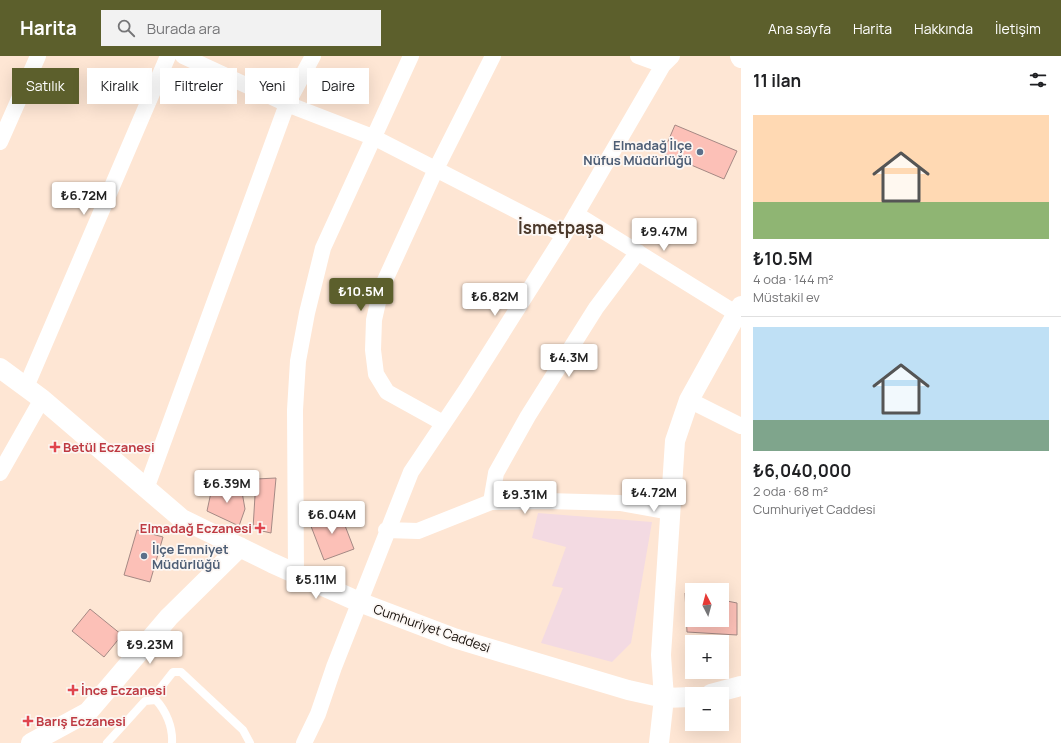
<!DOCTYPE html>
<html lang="tr">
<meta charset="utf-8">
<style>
:root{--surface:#fff;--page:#f2f2f2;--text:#202124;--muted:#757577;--line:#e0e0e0;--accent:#5c5f2c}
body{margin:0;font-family:Manrope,sans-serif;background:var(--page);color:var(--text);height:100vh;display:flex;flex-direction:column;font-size:15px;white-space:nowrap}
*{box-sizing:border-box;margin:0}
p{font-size:13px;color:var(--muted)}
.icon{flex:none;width:22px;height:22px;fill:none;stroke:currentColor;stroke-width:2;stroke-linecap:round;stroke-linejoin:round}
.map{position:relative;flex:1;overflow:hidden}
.details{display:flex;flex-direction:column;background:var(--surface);width:320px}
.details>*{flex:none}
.top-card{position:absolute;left:12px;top:12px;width:380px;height:36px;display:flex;gap:8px}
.needle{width:26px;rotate:354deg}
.buttons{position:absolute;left:685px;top:527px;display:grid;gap:8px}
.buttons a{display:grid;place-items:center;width:44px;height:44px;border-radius:0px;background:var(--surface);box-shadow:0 4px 16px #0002;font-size:20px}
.price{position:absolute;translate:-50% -34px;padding:0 9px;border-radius:4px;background:#fff;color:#222;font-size:13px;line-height:26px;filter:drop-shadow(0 1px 2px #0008)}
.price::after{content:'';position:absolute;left:50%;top:24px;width:12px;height:9px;margin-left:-6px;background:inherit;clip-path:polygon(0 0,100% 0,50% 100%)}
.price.current{background:var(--accent);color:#fff}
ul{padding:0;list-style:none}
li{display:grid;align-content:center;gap:8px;height:212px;padding:0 12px}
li+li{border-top:1px solid var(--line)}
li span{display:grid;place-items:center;height:124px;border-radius:0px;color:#555}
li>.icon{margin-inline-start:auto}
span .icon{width:72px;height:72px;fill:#fffc;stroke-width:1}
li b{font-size:17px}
h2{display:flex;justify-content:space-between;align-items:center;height:48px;padding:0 12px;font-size:17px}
.pill{padding:0 14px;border-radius:0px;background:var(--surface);box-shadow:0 4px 16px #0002;font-size:14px;line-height:36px}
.pill.current{background:var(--accent);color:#fff}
header{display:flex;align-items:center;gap:24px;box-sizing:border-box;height:56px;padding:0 20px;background:var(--accent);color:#fff}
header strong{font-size:19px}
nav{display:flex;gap:22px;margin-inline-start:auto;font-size:14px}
.search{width:280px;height:36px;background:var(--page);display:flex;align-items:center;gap:10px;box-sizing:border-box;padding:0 14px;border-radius:0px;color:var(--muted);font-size:15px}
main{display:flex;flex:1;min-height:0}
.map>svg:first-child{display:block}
.education{fill:#f3dae2}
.building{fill:#fcc0b7;stroke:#a58984}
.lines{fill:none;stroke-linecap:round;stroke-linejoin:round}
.service{stroke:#fff;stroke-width:8}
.minor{stroke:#fff;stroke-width:16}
.tertiary{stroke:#fff;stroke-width:20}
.service-dot{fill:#5c6f8a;stroke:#fcf7f4;stroke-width:1.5}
.health-dot{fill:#e0444e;stroke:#fcf7f4;stroke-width:1.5}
.labels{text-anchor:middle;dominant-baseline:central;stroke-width:3.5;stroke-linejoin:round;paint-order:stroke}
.service-label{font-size:13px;font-weight:bold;fill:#4e5e75;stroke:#fcf7f4;text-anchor:end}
.health-label{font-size:13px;font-weight:bold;fill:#be3a42;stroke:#fcf7f4;text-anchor:start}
.street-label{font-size:13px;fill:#130c06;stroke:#fcf7f4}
.district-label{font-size:17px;font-weight:bold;fill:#4a382a;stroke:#fcf7f4}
</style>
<header>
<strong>Harita</strong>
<div class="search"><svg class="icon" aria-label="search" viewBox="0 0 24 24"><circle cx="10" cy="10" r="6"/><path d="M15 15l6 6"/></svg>Burada ara</div>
<nav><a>Ana sayfa</a><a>Harita</a><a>Hakkında</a><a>İletişim</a></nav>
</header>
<main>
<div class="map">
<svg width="741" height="687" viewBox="0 0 741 687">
<rect width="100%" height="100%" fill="#fee6d4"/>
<path class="education" d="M 538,457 L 652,466 L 631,587 L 612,606 L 541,587 L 563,532 L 552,530 L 566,491 L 532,482 Z"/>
<path class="building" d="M 675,69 L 737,95 L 724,123 L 663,97 Z
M 276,422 L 271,477 L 253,473 L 256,423 Z
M 213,427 L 242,436 L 245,453 L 239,470 L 207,455 Z
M 339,454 L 354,493 L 324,504 L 309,465 Z
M 137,474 L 163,481 L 150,526 L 124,519 Z
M 685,537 L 692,538 L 692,564 L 722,564 L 722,544 L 737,547 L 737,579 L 687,576 Z
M 90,553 L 122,579 L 104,601 L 72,575 Z"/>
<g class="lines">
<path class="service" d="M 151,644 L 173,616 L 181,616 L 243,674 L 250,687
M 107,687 L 145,645 L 156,644 C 166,655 173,671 172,687"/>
<path class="minor" d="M 183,0 L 287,48 L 375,82 L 564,179
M 638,0 L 663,9
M 0,86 L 38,0
M 576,158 L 737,258
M 26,331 L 168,0
M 689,344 L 741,370
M 443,367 L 387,336 L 376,318 L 373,294 L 374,264 L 381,233 L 436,113 L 493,0
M 0,417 L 42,343
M 146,433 L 287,48 L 313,0
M 491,446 L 496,417 L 528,360 L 596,252 L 638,196
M 386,474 L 418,475 L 491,446 L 546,445 L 620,447 L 670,456
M 296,518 L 295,354 L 298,305 L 307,257 L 323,192 L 411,0
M 304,687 L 318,658 L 334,611 L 411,416 L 466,334 L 564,179 L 663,9 L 672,0"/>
<path class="tertiary" d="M 740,0 L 741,2
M 0,312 L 42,343 L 182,463 L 272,507 L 359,546 L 454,582 L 628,634 L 664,642 L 692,641
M 711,638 L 741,630
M 31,687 L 88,656 L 169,561 L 240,491
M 659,687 L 664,642 L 661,599 L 675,385 L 689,344 L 741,250"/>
</g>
<g class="service-dot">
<circle cx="700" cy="96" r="4"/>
<circle cx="144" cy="500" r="4"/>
</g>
<g class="health-dot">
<path d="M53 385h4v4h4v4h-4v4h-4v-4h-4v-4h4z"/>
<path d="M258 466h4v4h4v4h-4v4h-4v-4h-4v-4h4z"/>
<path d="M71 628h4v4h4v4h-4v4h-4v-4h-4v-4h4z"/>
<path d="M26 659h4v4h4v4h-4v4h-4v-4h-4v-4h4z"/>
</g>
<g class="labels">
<g class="service-label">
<text x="692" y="89">Elmadağ İlçe<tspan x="692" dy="15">Nüfus Müdürlüğü</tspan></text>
<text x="152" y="493" text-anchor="start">İlçe Emniyet<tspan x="152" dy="15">Müdürlüğü</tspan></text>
</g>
<g class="health-label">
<text x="63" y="391">Betül Eczanesi</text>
<text x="252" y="472" text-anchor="end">Elmadağ Eczanesi</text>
<text x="81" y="634">İnce Eczanesi</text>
<text x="36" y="665">Barış Eczanesi</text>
</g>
<g class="street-label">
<text transform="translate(432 572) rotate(19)">Cumhuriyet Caddesi</text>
</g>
<g class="district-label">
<text x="561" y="171">İsmetpaşa</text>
</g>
</g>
</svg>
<div class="buttons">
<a><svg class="needle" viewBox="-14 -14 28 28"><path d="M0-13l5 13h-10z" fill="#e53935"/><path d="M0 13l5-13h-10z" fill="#757577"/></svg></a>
<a>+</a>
<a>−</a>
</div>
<b class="price" style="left:84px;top:160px">₺6.72M</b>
<b class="price" style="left:664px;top:196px">₺9.47M</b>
<b class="price current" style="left:361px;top:256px">₺10.5M</b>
<b class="price" style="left:495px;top:261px">₺6.82M</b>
<b class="price" style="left:569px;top:322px">₺4.3M</b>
<b class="price" style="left:227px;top:448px">₺6.39M</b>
<b class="price" style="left:654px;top:457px">₺4.72M</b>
<b class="price" style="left:525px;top:459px">₺9.31M</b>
<b class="price" style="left:332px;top:479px">₺6.04M</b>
<b class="price" style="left:316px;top:544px">₺5.11M</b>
<b class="price" style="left:150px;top:609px">₺9.23M</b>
<div class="top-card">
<a class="pill current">Satılık</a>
<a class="pill">Kiralık</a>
<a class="pill">Filtreler</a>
<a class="pill">Yeni</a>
<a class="pill">Daire</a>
</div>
</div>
<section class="details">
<h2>11 ilan<svg class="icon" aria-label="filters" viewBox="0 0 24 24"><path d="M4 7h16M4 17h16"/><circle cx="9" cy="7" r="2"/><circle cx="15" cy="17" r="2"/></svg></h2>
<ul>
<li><span style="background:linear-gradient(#ffd9b3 70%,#8fb573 0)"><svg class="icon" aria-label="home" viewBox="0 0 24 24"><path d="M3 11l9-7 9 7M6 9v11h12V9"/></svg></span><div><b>₺10.5M</b><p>4 oda · 144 m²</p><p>Müstakil ev</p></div></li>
<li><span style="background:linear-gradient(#bfe0f5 75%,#7fa58c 0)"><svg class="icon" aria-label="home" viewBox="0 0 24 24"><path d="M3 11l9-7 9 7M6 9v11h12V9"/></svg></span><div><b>₺6,040,000</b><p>2 oda · 68 m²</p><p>Cumhuriyet Caddesi</p></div></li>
</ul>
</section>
</main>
